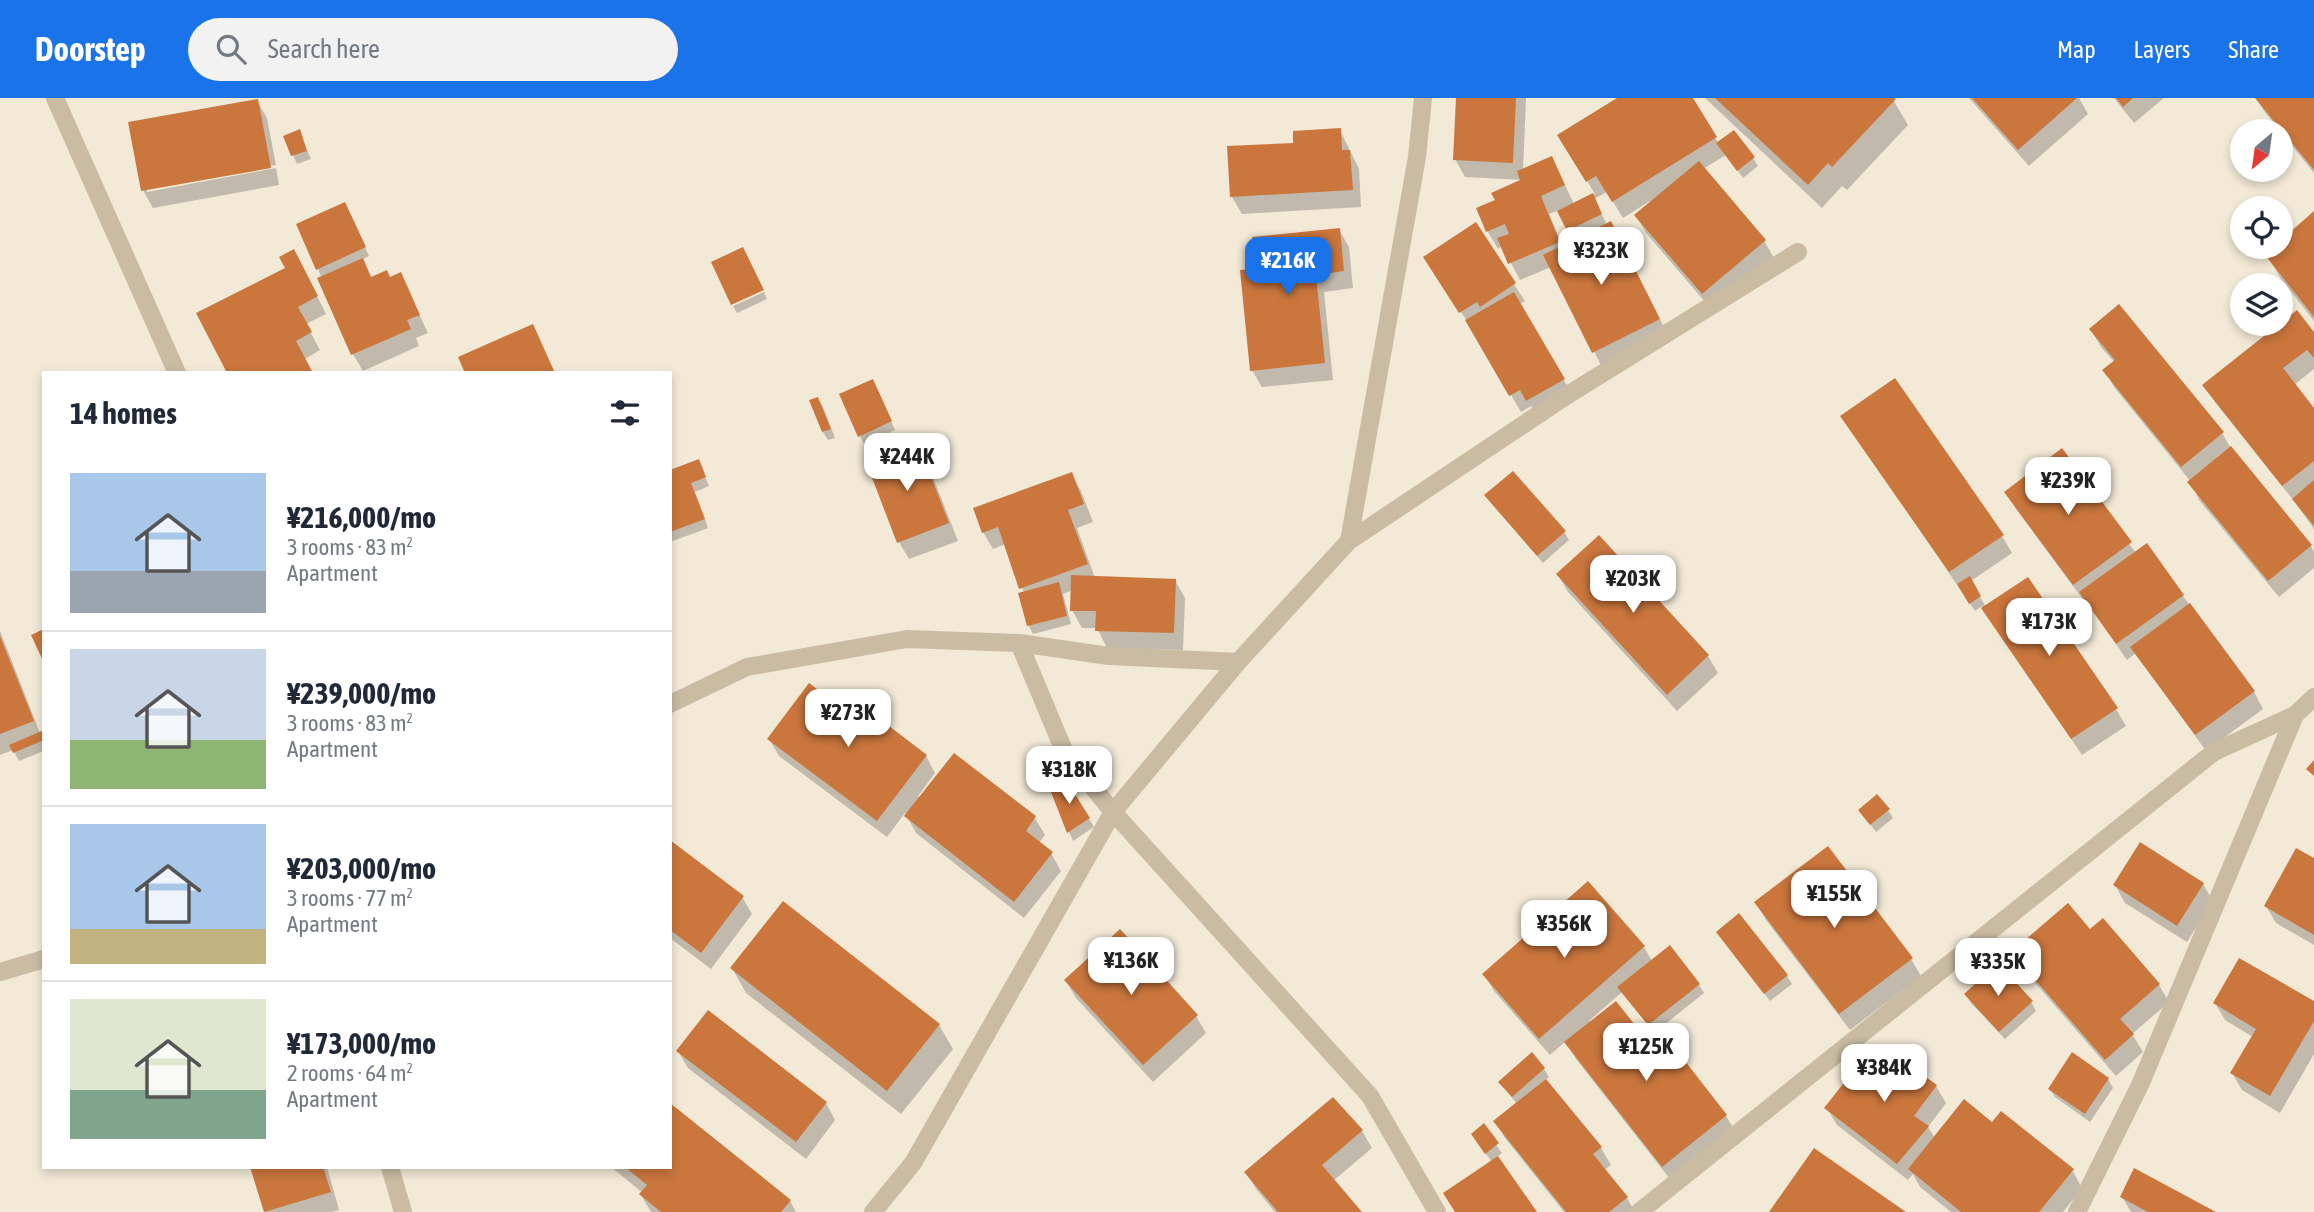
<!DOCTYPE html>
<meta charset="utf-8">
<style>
:root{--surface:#fff;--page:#f2f2f3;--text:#1f2937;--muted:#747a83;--line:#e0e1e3;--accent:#1a73e8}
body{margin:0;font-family:"Asap Condensed",sans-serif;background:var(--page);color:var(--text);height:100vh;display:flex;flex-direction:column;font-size:26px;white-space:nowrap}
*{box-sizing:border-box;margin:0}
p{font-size:23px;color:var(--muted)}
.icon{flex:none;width:38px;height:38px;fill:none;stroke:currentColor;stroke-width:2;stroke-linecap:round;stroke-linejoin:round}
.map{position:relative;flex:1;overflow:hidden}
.sheet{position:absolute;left:42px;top:273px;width:630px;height:798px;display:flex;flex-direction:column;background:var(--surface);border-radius:0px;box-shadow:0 4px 10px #0003}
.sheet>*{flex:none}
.needle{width:46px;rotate:209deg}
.fabs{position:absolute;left:2230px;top:21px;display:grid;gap:14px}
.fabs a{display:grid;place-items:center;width:63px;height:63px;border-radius:50%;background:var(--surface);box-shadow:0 4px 10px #0003;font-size:35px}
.price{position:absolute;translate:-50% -60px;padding:0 16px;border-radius:14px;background:#fff;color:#222;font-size:23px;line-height:46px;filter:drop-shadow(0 2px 4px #0008)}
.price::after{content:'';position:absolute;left:50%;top:42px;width:21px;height:16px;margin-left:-10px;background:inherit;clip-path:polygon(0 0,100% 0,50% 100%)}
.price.current{background:var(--accent);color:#fff}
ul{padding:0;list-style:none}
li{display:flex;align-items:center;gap:21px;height:175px;padding:0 28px}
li+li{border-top:2px solid var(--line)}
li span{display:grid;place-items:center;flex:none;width:196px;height:140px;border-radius:0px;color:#555}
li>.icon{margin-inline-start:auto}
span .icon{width:84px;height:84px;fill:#fffc;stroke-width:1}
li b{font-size:30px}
h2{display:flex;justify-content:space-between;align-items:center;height:84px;padding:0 28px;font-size:30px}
header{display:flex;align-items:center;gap:42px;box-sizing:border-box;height:98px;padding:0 35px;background:var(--accent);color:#fff}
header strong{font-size:33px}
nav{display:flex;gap:38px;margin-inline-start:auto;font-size:24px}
.search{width:490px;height:63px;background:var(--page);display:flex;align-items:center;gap:18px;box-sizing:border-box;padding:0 24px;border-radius:38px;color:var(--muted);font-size:26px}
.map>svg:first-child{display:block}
.shadow{fill:#0003;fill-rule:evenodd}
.building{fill:#ca763d}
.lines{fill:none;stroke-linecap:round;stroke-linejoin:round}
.minor{stroke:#cabba3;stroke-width:18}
</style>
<header>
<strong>Doorstep</strong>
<div class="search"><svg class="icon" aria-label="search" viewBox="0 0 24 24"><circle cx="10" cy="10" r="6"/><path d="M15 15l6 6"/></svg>Search here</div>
<nav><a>Map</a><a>Layers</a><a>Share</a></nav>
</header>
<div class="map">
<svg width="2314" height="1114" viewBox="0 0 2314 1114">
<rect width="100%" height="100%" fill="#f2e9d7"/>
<path class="shadow" d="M 1458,0 L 1526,0 L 1523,73 L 1552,60 L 1574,106 L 1595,96 L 1559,37 L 1620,0 L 1691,0 L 1719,46 L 1753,60 L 1758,68 L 1743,80 L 1726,57 L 1703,71 L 1764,143 L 1774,160 L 1712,212 L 1646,135 L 1636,118 L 1652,105 L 1650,103 L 1623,120 L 1607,94 L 1594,101 L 1607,127 L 1620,143 L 1669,239 L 1603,271 L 1551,169 L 1520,182 L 1502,148 L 1498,151 L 1488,134 L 1478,111 L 1497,103 L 1524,82 L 1465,79 L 1455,61 ZM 1559,112 L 1575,143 L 1563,149 L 1549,116 Z
M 1705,0 L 1892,0 L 1908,27 L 1847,92 L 1842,88 L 1822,110 Z
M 1969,0 L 2079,0 L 2088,16 L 2029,68 Z
M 2114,0 L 2164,0 L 2134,25 Z
M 2256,0 L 2314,0 L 2314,75 L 2264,13 Z
M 257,3 L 267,20 L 276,67 L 147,90 L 147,94 L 276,70 L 279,87 L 153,110 L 143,92 Z
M 1340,32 L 1359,71 L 1361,109 L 1242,116 L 1232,99 L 1229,50 L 1295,46 Z
M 299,34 L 311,61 L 297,66 L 285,39 Z
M 349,114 L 369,158 L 361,162 L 372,180 L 390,181 L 400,176 L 428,235 L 416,240 L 419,248 L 363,273 L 353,256 L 318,171 Z
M 2314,116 L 2314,223 L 2281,181 L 2267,157 L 2277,149 L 2280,149 Z
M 1475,127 L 1525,203 L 1520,206 L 1573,298 L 1537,319 L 1531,308 L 1521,314 L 1472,230 L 1435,177 Z
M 1339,132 L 1349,149 L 1353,190 L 1324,194 L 1333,282 L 1262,289 L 1252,272 L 1256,172 Z
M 303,170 L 326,216 L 306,226 L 320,252 L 305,261 L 229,275 Z
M 764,194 L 767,201 L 737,215 L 733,208 Z
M 2091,232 L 2222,335 L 2232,352 L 2311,448 L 2314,454 L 2314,470 L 2279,499 L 2199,402 L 2191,384 L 2114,289 L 2105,272 L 2114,264 L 2101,249 Z
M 2314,237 L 2314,271 L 2294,287 L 2314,313 L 2314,431 L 2294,403 L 2215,304 L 2205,287 Z
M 877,291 L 895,332 L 864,346 L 860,338 Z
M 818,301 L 823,309 L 835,340 L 828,342 L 823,334 L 811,303 Z
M 1853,335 L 2002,438 L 2012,455 L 1971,483 L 1986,509 L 2116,611 L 2126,628 L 2082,657 L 1982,508 L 1975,513 Z
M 917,347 L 927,364 L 958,443 L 909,461 L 899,444 Z
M 2062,353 L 2136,455 L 2183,498 L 2254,594 L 2263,611 L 2206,653 L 2136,555 L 2127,562 L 2086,502 L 2084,503 L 2016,411 L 2006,394 Z
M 699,363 L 709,388 L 695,394 L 708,430 L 670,444 L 670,374 Z
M 1071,376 L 1081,393 L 1093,424 L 1077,430 L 1095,480 L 1175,482 L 1185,500 L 1183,552 L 1107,550 L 1097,530 L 1082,530 L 1072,512 L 1073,492 L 1063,496 L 1071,526 L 1033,536 L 1029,528 L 1020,496 L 1024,495 L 1006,446 L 993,451 L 983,434 Z
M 1486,398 L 1564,434 L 1569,442 L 1543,465 Z
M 1599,440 L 1708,558 L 1718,575 L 1677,613 L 1568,494 L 1558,477 Z
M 0,533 L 40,635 L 44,634 L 44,653 L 19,663 L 13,652 L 0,657 Z
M 838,610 L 926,658 L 935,675 L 918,698 L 921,700 L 955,657 L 1035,720 L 1045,737 L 1039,745 L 1051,755 L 1061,773 L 1024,820 L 916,735 L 905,715 L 887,739 L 779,658 L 769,641 Z
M 1066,684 L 1094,729 L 1073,743 L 1051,690 Z
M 1888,712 L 1893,720 L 1876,734 L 1860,713 Z
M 670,744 L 742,799 L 752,816 L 711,871 L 670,840 Z
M 2314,762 L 2314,847 L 2276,825 L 2266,808 Z
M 2203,786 L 2213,803 L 2187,844 L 2125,805 L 2115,787 Z
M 1756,805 L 1911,861 L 1921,878 L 1850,932 L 1766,822 Z
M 2102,823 L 2159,887 L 2169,904 L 2132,936 L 2143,954 L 2116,978 L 2024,872 L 2014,854 L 2090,834 Z
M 1718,835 L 1787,878 L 1792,886 L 1770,903 Z
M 1644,849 L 1652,863 L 1699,887 L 1704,895 L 1654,935 L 1622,894 L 1589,923 L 1650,949 L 1726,1018 L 1736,1035 L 1673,1085 L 1576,961 L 1566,943 L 1550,957 L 1494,893 L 1484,876 Z
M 732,870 L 939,927 L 953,951 L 901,1016 L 746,895 Z
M 1066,883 L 1196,918 L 1206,935 L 1153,984 L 1076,900 Z
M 1966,897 L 2031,904 L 2036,913 L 2005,941 L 1971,905 Z
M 2215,905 L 2314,905 L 2314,956 L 2280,1015 L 2242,992 L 2232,975 L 2253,939 L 2225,922 Z
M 678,953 L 826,1005 L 835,1022 L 806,1061 L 688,970 Z
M 1544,971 L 1549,979 L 1545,982 L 1601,1050 L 1611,1067 L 1604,1072 L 1627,1100 L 1635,1114 L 1564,1114 L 1505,1040 L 1495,1023 L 1517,1006 L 1500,984 Z
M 2108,981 L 2113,990 L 2090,1024 L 2055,999 L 2050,991 Z
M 1936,988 L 1946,1005 L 1928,1029 L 1935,1040 L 1992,1026 L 2072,1072 L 2082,1090 L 2063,1114 L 1951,1114 L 1920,1089 L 1913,1076 L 1908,1082 L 1837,1027 L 1827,1010 Z
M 1333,1001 L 1362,1033 L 1372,1050 L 1333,1083 L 1360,1114 L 1275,1114 L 1256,1091 L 1246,1074 Z
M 1483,1028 L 1502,1055 L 1497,1059 L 1535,1114 L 1456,1114 L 1492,1064 L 1478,1045 Z
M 252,1069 L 327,1069 L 339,1112 L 331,1114 L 266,1114 Z
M 611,1069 L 670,1069 L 790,1103 L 796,1114 L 651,1114 L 641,1097 L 643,1095 Z
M 2122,1099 L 2212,1114 L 2131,1114 Z"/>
<path class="building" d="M 1456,0 L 1516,0 L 1513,65 L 1453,62 Z
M 1617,0 L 1693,0 L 1717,39 L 1612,104 L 1596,78 L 1586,84 L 1557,37 Z
M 1715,0 L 1894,0 L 1896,1 L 1832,69 L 1828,65 L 1808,87 Z
M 1972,0 L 2077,0 L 2018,52 Z
M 2116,0 L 2133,0 L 2123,9 Z
M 2255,0 L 2314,0 L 2314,72 Z
M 258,1 L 271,70 L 141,93 L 128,24 Z
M 1341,30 L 1342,52 L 1350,52 L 1353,92 L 1230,99 L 1227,48 L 1293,45 L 1293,33 Z
M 300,31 L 307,53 L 291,58 L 283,38 Z
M 1734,32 L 1755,59 L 1737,73 L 1716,45 Z
M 1552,58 L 1565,87 L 1541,98 L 1560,144 L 1508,166 L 1497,140 L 1509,136 L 1505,126 L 1486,134 L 1476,110 L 1495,102 L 1491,95 L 1520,82 L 1517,73 Z
M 1699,63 L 1766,142 L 1702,196 L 1634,117 Z
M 1593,95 L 1602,116 L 1567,133 L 1557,113 Z
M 345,104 L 366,149 L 316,172 L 296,126 Z
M 2314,113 L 2314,219 L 2265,157 L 2274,149 L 2280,149 L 2280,143 Z
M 1611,123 L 1660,221 L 1592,255 L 1543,157 Z
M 1476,124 L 1516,185 L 1480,209 L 1477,204 L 1459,215 L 1423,159 Z
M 1340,130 L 1344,173 L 1316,177 L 1325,265 L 1250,273 L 1240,172 L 1255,171 L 1252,139 Z
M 743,149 L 764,192 L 731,207 L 711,164 Z
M 294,151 L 318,198 L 298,209 L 312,234 L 296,243 L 313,275 L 227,275 L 196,215 L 285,170 L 279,159 Z
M 363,160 L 371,179 L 387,172 L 390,179 L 401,174 L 420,217 L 407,222 L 411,231 L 351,257 L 317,180 Z
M 1514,194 L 1565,281 L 1526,303 L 1520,292 L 1509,298 L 1465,222 Z
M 2119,206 L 2224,334 L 2181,369 L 2102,272 L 2115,262 L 2089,231 Z
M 2297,212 L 2314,234 L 2314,260 L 2307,252 L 2283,270 L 2314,310 L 2314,363 L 2282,388 L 2202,287 Z
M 533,226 L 555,275 L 465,275 L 458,259 Z
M 1895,280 L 2004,437 L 1949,474 L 1840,318 Z
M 873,281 L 892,323 L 858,339 L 839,296 Z
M 818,299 L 831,331 L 822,334 L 809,302 Z
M 918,345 L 949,425 L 897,445 L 866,364 Z
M 2231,348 L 2312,447 L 2268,483 L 2187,384 Z
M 2062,350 L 2132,444 L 2073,487 L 2004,394 Z
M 699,361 L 706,379 L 691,385 L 705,421 L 670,434 L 670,372 Z
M 1513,373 L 1566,433 L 1537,458 L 1484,397 Z
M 1072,374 L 1084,406 L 1068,412 L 1088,466 L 1019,491 L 998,429 L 982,435 L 973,410 Z
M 2314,382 L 2314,428 L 2292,401 Z
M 1599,437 L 1709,557 L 1667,597 L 1556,476 Z
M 2147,445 L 2184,497 L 2116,546 L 2079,494 Z
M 1071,477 L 1176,481 L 1174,535 L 1095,533 L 1096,513 L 1070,513 Z
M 1970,478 L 1981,498 L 1969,506 L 1957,486 Z
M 2028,479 L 2118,610 L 2071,641 L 1981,510 Z
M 1059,484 L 1067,518 L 1027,528 L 1018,495 Z
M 2190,505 L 2255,593 L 2195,637 L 2130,549 Z
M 44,531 L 44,565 L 31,537 Z
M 0,538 L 34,623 L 0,636 Z
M 809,585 L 838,607 L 847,596 L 927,657 L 877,723 L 767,641 Z
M 44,632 L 44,642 L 13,655 L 9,647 Z
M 954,655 L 1036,718 L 1026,733 L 1053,754 L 1014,804 L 904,718 Z
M 2314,662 L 2314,678 L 2306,671 Z
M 1066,682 L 1090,720 L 1067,735 L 1049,689 Z
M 1877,696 L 1890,711 L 1870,727 L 1858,712 Z
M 670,742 L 744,798 L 701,855 L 670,832 Z
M 2140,744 L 2204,785 L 2177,828 L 2113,787 Z
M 1828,748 L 1913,860 L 1839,916 L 1754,804 Z
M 2296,750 L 2314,760 L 2314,837 L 2264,808 Z
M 1588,783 L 1645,848 L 1539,941 L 1482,876 Z
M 783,803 L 940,926 L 887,993 L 730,870 Z
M 2068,805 L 2090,831 L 2103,820 L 2160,886 L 2120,921 L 2134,936 L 2105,962 L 2011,854 Z
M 1739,815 L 1788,877 L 1764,896 L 1716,834 Z
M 1120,831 L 1198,917 L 1143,967 L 1064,882 Z
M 1670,847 L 1700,886 L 1648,927 L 1617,889 Z
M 2239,860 L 2314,903 L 2314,923 L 2270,998 L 2230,975 L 2256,931 L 2213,905 Z
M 1998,865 L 2033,903 L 1999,934 L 1964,896 Z
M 1616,903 L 1650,946 L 1664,936 L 1727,1017 L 1662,1069 L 1564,944 Z
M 708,912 L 827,1004 L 796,1044 L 676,953 Z
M 1883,949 L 1937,987 L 1914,1018 L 1929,1028 L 1897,1066 L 1824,1010 L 1847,981 Z
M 1532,954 L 1545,970 L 1512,999 L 1498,984 Z
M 2072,954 L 2109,980 L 2085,1016 L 2048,991 Z
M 1546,981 L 1602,1049 L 1593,1056 L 1628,1099 L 1609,1114 L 1566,1114 L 1493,1023 Z
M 1333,999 L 1363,1032 L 1322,1067 L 1362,1114 L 1278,1114 L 1244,1074 Z
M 1964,1001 L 1992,1024 L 2001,1013 L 2074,1071 L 2039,1114 L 1961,1114 L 1908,1071 Z
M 670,1005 L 791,1102 L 781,1114 L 661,1114 L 639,1096 L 647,1087 L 625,1069 L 670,1069 Z
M 1484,1025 L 1499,1045 L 1485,1056 L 1471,1036 Z
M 1814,1050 L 1906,1114 L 1769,1114 Z
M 1498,1058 L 1537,1114 L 1455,1114 L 1443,1095 Z
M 250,1069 L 323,1069 L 331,1094 L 264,1114 Z
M 2134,1070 L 2216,1114 L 2148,1114 L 2120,1099 Z"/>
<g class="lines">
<path class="minor" d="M 55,0 L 177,275
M 1349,443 L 1417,59 L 1423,0
M 1019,545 L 1065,655 L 1113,714 L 1370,998 L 1437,1114
M 670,606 L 747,569 L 907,541 L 1019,545 L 1109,558 L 1238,564
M 0,874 L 44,861
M 390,1069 L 403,1114
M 873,1114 L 913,1065 L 1113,714 L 1238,564 L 1349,443 L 1566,298 L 1798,154
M 1639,1114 L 2214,654 L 2295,617 L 2314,599
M 2077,1114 L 2140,987 L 2295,617"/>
</g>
</svg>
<div class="fabs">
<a><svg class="needle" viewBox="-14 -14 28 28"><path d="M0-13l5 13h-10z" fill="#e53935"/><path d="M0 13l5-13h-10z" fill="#747a83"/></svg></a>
<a><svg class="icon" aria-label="locate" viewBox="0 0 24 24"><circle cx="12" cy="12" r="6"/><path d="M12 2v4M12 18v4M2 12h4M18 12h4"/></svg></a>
<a><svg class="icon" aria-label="layers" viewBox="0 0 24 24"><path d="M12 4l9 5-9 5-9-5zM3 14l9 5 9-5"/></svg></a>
</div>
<b class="price" style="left:1601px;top:189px">¥323K</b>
<b class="price current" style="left:1288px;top:199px">¥216K</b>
<b class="price" style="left:907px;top:395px">¥244K</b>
<b class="price" style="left:2068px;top:419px">¥239K</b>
<b class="price" style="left:1633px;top:517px">¥203K</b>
<b class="price" style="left:2049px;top:560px">¥173K</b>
<b class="price" style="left:848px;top:651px">¥273K</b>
<b class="price" style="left:1069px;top:708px">¥318K</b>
<b class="price" style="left:1834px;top:832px">¥155K</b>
<b class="price" style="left:1564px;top:862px">¥356K</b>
<b class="price" style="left:1131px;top:899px">¥136K</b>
<b class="price" style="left:1998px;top:900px">¥335K</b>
<b class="price" style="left:1646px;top:985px">¥125K</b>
<b class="price" style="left:1884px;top:1006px">¥384K</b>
<section class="sheet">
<h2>14 homes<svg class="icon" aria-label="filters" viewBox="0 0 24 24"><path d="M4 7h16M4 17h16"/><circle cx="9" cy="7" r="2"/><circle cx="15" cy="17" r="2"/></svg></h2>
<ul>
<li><span style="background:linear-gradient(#a9c7e8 70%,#9aa5b1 0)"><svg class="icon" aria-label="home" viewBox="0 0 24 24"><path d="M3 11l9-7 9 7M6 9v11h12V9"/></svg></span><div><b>¥216,000/mo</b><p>3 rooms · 83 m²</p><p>Apartment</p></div></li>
<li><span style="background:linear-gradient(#c9d6e8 65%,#8fb573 0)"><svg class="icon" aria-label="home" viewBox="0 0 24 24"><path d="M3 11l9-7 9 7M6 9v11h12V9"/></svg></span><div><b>¥239,000/mo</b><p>3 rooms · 83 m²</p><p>Apartment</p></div></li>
<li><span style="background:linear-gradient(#a9c7e8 75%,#c2b280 0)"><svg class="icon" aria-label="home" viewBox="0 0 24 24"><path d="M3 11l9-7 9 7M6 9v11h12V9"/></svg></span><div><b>¥203,000/mo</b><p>3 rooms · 77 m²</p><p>Apartment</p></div></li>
<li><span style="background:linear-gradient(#dfe7d0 65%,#7fa58c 0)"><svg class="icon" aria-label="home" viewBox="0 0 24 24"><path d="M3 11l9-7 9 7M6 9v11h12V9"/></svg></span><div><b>¥173,000/mo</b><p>2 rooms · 64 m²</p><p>Apartment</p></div></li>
</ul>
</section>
</div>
